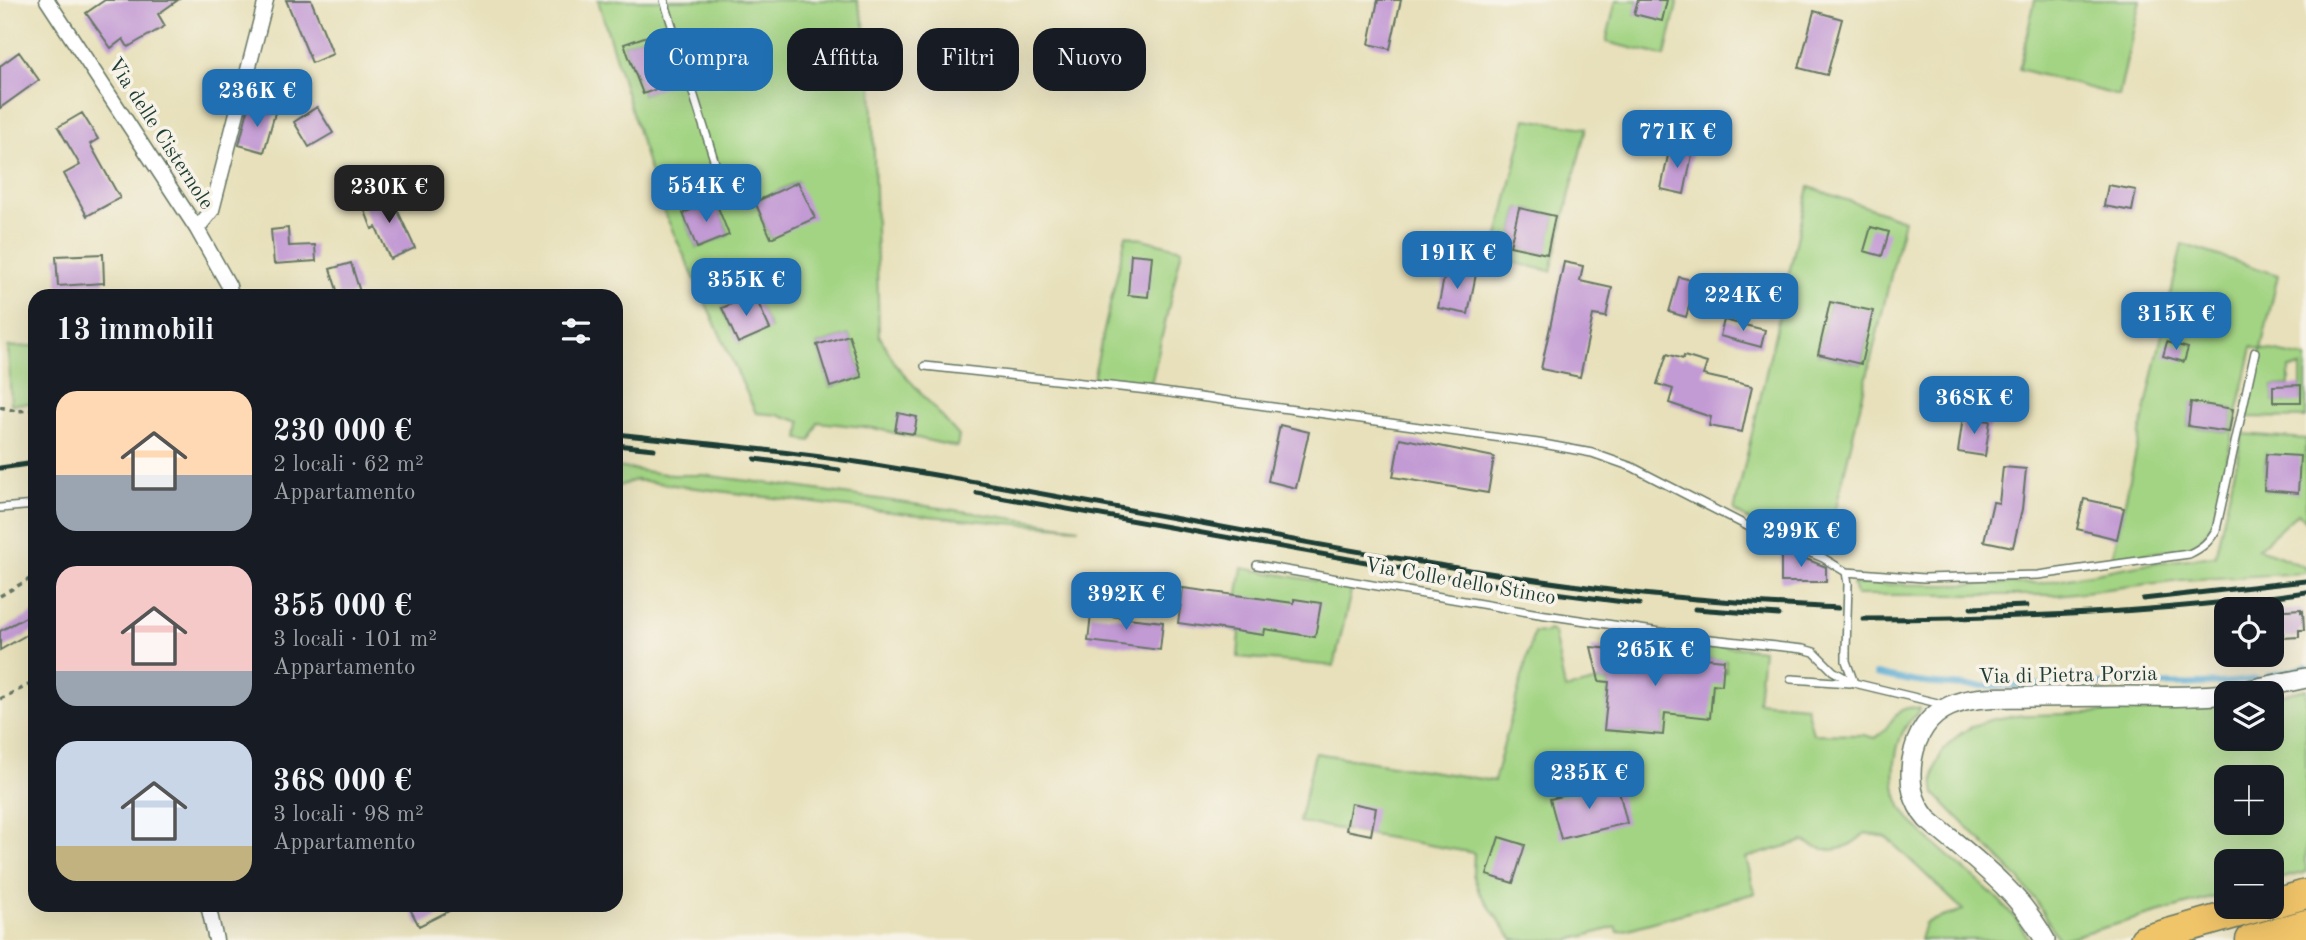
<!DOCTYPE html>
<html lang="it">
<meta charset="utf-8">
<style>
:root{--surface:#171b24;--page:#242831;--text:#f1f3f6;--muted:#9ea1a6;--accent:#1f6fb2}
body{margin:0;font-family:"Old Standard TT",serif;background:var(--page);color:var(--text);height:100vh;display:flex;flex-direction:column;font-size:26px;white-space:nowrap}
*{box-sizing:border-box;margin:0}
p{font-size:23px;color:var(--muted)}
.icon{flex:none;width:38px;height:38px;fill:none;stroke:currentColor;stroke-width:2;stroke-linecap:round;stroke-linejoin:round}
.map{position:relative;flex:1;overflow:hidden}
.side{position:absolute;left:28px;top:289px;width:595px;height:623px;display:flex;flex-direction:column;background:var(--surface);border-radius:21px;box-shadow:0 7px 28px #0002}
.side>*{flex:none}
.banner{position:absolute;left:644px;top:28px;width:665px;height:63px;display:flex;gap:14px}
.controls{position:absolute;left:2214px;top:597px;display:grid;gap:14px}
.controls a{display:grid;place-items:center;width:70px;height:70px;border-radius:14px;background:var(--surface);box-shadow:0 7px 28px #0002;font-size:35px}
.price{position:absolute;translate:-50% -60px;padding:0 16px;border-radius:14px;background:var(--accent);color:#fff;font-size:23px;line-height:46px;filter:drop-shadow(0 2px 4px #0008)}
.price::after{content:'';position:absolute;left:50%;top:42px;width:21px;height:16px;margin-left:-10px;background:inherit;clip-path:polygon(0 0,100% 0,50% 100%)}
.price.current{background:#222;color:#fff}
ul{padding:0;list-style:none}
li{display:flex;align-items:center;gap:21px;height:175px;padding:0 28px}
li span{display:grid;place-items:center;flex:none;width:196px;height:140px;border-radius:21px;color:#555}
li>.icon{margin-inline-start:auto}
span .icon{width:84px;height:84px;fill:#fffc;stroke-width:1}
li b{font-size:30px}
h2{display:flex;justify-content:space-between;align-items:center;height:84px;padding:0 28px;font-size:30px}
.tag{padding:0 24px;border-radius:21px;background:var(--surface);box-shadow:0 7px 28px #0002;font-size:24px;line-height:63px}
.tag.current{background:var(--accent);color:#fff}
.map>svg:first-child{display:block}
.green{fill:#a3d483;stroke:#61885c;stroke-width:2;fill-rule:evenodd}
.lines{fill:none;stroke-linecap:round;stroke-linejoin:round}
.stream{stroke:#55a9d1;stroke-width:6}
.building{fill:#c29ad4}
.service-casing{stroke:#657663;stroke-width:10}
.minor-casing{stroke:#657663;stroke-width:17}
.tertiary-casing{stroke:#657663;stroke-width:22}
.motorway-casing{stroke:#657663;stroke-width:31}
.path{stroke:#657663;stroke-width:3.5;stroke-dasharray:5 5;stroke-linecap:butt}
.service{stroke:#fff;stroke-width:7}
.minor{stroke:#fff;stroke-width:14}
.tertiary{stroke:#fff;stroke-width:19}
.motorway{stroke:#f0c469;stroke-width:28}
.rail{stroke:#1f3d34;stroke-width:5}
.service-bridge-casing{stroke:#657663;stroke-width:10;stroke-linecap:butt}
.service-bridge{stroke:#fff;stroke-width:7}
.labels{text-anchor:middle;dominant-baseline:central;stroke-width:7;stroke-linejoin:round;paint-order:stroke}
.street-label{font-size:21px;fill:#1f3d34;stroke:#f7f3e8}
</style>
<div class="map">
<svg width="2306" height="940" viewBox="0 0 2306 940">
<rect width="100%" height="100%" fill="#f7f3e8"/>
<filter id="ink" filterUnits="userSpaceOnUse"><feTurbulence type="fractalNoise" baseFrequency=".0143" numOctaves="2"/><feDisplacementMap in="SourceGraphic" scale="14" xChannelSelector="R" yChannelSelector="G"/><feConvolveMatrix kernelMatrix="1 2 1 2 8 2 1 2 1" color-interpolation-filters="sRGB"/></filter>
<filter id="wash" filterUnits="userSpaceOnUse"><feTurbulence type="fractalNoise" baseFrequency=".00686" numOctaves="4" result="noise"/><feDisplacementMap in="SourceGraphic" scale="28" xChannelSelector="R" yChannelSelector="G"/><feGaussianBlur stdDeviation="1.57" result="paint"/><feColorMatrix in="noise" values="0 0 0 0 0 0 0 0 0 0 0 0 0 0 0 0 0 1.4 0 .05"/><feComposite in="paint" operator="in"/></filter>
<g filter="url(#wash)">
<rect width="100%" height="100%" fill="#e7e0ba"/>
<path class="green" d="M 598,0 L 857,0 L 871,47 L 879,335 L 896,365 L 959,436 L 957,447 L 873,428 L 818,422 L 811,441 L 799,439 L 801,422 L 780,415 L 756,413 L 659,201 ZM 650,35 L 668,84 L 643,94 L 624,44 ZM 797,182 L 798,182 L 771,238 L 755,202 ZM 715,200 L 729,235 L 697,248 L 683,213 ZM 753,294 L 770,328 L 739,343 L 722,308 ZM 849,335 L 862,377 L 830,387 L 817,345 Z
M 1616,0 L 1638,0 L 1635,14 L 1667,0 L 1678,0 L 1665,56 L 1606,42 Z
M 2035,0 L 2140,0 L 2119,96 L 2019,69 Z
M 1526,119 L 1586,128 L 1551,271 L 1493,258 ZM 1519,208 L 1555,216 L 1546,254 L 1510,246 Z
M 1809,187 L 1904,220 L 1826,550 L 1755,524 L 1734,511 ZM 1830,302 L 1873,312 L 1861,364 L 1818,354 Z
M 1126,235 L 1182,249 L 1151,384 L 1093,378 Z
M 2182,244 L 2278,275 L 2261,349 L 2306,358 L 2306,418 L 2246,417 L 2261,350 L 2252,347 L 2213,521 C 2207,534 2201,541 2188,547 L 2112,560 ZM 2301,367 L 2301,401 L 2273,402 L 2273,386 L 2289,385 L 2289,368 ZM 2192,403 L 2233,409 L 2229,432 L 2188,426 Z
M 35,346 L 35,403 L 11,404 L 8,347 Z
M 2243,434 L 2306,439 L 2306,521 L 2298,513 L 2258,549 C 2275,554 2290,560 2306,568 L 2306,573 L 2182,580 L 2058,595 L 1856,595 L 1853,584 L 1946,585 L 2041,583 L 2144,564 L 2215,556 ZM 2266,454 L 2297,492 L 2264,490 Z
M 616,467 L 672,475 L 703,475 L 789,486 L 1079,528 C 930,520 782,499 635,480 L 616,487 Z
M 1242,568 L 1352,587 L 1334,666 L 1238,657 L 1240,632 L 1232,630 Z
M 1549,630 L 1554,633 L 1565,689 L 1599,681 L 1609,682 L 1605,730 L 1663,735 L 1667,701 L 1713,684 L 1723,672 L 1726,672 L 1726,661 L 1650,653 L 1651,639 L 1763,650 L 1758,702 L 1806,706 L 1813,734 L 1864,735 L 1875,738 C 1893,729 1892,703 1919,708 L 1918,713 C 1906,722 1900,736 1897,750 C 1893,768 1893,792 1902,808 C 1911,824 1925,836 1939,848 C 1970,876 2010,902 2029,940 L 1920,940 L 1925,923 L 1963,910 L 1886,837 L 1865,833 C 1846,852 1827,855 1804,841 L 1746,858 L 1755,893 L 1618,932 L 1616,927 L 1570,940 L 1513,940 L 1479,892 L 1473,874 L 1474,853 L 1299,822 L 1315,753 L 1494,781 L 1534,632 L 1544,633 Z
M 2306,689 L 2306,872 L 2272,881 L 2272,861 L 2226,861 L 2226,894 L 2059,940 L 2036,901 L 2018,878 L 1935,794 C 1927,756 1956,730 1990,720 C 2013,714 2040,715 2065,714 C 2118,711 2172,710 2226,706 L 2226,738 L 2272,738 L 2272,697 ZM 2226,777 L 2272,777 L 2272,822 L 2226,822 Z"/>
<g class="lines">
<path class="stream" d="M 1876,674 C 1949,692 2006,685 2080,684 C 2139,683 2199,688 2257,679
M 2268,676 L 2306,667"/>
</g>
<g id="blocks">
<path class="building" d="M 105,0 L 178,0 L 158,14 L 165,26 L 128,47 L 123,39 L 111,48 L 86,13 Z
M 286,0 L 311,0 L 333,54 L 312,63 Z
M 1378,0 L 1401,0 L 1390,49 L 1369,44 Z
M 1638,0 L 1667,0 L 1662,21 L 1634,14 Z
M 1814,11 L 1842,19 L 1827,75 L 1799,68 Z
M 650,35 L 668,85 L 643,94 L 624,44 Z
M 19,52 L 39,80 L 0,108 L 0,66 Z
M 249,106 L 275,113 L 264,152 L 239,145 Z
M 317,107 L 333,133 L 309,147 L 294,122 Z
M 82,113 L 98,139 L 90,144 L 120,198 L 87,216 L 64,174 L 80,165 L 58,127 Z
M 1670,146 L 1693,150 L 1684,194 L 1661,189 Z
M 798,182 L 815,218 L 771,238 L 755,202 Z
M 2108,185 L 2136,190 L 2132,211 L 2104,206 Z
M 389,192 L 415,248 L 390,259 L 376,227 L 372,229 L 362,203 Z
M 715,200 L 729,235 L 697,248 L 683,213 Z
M 1519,208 L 1555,216 L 1547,254 L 1510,246 Z
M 1871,227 L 1889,232 L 1882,256 L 1864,251 Z
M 288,228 L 289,246 L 315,245 L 316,261 L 274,264 L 271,230 Z
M 103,254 L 104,283 L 58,286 L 56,256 Z
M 1131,254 L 1152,256 L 1148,297 L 1128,295 Z
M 1564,262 L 1583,266 L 1580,281 L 1612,288 L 1606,317 L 1593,315 L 1580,377 L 1541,369 Z
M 351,263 L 360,292 L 347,296 L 339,296 L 330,269 Z
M 1446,268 L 1476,274 L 1468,314 L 1438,308 Z
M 1679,277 L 1696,281 L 1686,317 L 1669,312 Z
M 754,294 L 770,329 L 738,343 L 722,308 Z
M 1830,302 L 1873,311 L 1861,364 L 1818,354 Z
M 1724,320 L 1765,330 L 1761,347 L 1720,336 Z
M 849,335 L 862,377 L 830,387 L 817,345 Z
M 2167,342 L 2188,348 L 2184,362 L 2163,356 Z
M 1667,354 L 1683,359 L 1684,356 L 1707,363 L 1703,375 L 1752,386 L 1742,432 L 1709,426 L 1711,417 L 1669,403 L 1673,389 L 1657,384 Z
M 2301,385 L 2301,402 L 2273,402 L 2273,386 Z
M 2191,402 L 2233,409 L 2229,432 L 2188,426 Z
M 898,413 L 917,417 L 914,434 L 895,431 Z
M 1963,417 L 1990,421 L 1985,456 L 1958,452 Z
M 1280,425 L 1309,432 L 1296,488 L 1268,481 Z
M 1400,438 L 1494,457 L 1488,493 L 1393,477 Z
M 2266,454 L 2300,456 L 2298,493 L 2264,490 Z
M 2003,467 L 2026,469 L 2022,509 L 2013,547 L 1984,541 L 1993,502 L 1999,503 Z
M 2084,499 L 2124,508 L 2117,539 L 2077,529 Z
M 1781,549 L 1826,567 L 1826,582 L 1781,582 Z
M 1183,588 L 1294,603 L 1294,599 L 1321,603 L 1315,637 L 1265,629 L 1264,635 L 1178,623 Z
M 2301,609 L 2301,612 L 2303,611 L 2304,630 L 2299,630 L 2299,637 L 2283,638 L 2283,633 L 2273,633 L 2272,611 Z
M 35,612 L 35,630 L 0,650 L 0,631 Z
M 1091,614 L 1163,622 L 1160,650 L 1088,641 Z
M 1591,647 L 1724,660 L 1722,685 L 1713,684 L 1710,718 L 1665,713 L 1663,735 L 1604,730 L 1609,682 L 1599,681 Z
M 1617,783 L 1627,823 L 1561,839 L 1550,799 Z
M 1351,803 L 1376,808 L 1371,835 L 1346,830 Z
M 1499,837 L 1525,845 L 1513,883 L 1487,875 Z
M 408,905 L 461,905 L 419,926 Z"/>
</g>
</g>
<g filter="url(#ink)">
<use href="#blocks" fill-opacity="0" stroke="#657663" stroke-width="2"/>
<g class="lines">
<defs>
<path id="service" d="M 664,0 L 721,182
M 925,366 L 1148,390 L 1538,443 L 1592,453 L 1632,467 L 1753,529 L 1823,558 L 1846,572 L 1848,584
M 0,508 L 35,505
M 1257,565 L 1539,614 L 1701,638 L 1803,649 L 1814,652 L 1833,671 L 1854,683
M 1846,572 L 1924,578 L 2038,575 L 2189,554 C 2202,548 2209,542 2216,530 L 2255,352
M 1846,650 L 1846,661 L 1854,683 L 1946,705
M 1791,679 L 1850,683"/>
<path id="minor" d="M 47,0 L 197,229 L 229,286 L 231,296
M 197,229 L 212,210 L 266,0
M 208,905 L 216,940"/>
<path id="tertiary" d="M 2235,693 L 2306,678
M 2045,940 C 2017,888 1971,857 1927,819 C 1912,801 1909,783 1912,760 C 1916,736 1927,716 1950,706 C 1974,695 2004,698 2029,697 C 2059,697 2089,696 2120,696 C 2155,696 2190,698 2226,694"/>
<path id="motorway" d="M 2272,904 L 2306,894
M 2144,940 L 2263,906
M 2250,940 L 2306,924"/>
</defs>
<use href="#service" class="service-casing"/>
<use href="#minor" class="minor-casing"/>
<use href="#tertiary" class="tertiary-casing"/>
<use href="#motorway" class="motorway-casing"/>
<path class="path" d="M 0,407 L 16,411 L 35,410
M 0,596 L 35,576
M 0,699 L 35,682"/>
<use href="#service" class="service"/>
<use href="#minor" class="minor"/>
<use href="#tertiary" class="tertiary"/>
<use href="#motorway" class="motorway"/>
<path class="rail" d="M 616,434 C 698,443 781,450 863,463 C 1120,504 1375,562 1634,593 C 1701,601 1770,604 1838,608
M 616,445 L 654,449
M 755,459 L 839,470
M 0,468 L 35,463
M 977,493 L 1501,586 L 1639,604
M 2143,599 L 2306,581
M 1971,608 L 2027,606
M 1695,609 L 1779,615
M 1863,619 C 2011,619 2159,613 2306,592"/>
<defs>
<path id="service-bridge" d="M 1846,650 L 1848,584"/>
</defs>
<use href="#service-bridge" class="service-bridge-casing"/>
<use href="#service-bridge" class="service-bridge"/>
</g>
</g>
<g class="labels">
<g class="street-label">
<text transform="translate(160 134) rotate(57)">Via delle Cisternole</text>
<text transform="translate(1460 582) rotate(10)">Via Colle dello Stinco</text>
<text transform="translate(2068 676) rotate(-1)">Via di Pietra Porzia</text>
</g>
</g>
</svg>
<div class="controls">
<a><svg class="icon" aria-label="locate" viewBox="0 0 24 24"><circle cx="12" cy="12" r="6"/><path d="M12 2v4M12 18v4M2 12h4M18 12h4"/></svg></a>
<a><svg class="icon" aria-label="layers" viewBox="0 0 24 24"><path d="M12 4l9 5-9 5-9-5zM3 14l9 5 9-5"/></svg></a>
<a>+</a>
<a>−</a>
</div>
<b class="price" style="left:257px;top:129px">236K €</b>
<b class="price" style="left:1677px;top:170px">771K €</b>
<b class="price" style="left:706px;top:224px">554K €</b>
<b class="price current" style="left:389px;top:225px">230K €</b>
<b class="price" style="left:1457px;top:291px">191K €</b>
<b class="price" style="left:746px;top:318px">355K €</b>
<b class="price" style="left:1743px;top:333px">224K €</b>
<b class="price" style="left:2176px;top:352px">315K €</b>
<b class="price" style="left:1974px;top:436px">368K €</b>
<b class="price" style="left:1801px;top:569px">299K €</b>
<b class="price" style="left:1126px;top:632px">392K €</b>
<b class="price" style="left:1655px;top:688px">265K €</b>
<b class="price" style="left:1589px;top:811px">235K €</b>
<div class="banner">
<a class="tag current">Compra</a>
<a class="tag">Affitta</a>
<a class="tag">Filtri</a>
<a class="tag">Nuovo</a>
</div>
<section class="side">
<h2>13 immobili<svg class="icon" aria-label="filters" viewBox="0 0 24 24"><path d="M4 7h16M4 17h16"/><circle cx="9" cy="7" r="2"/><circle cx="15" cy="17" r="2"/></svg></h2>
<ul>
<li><span style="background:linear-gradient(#ffd9b3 60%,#9aa5b1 0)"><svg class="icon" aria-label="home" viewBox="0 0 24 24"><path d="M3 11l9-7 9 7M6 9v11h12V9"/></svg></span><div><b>230 000 €</b><p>2 locali · 62 m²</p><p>Appartamento</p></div></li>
<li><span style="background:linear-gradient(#f6c9c9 75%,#9aa5b1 0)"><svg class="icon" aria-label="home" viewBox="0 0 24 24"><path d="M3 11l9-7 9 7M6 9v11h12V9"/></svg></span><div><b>355 000 €</b><p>3 locali · 101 m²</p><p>Appartamento</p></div></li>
<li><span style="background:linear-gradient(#c9d6e8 75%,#c2b280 0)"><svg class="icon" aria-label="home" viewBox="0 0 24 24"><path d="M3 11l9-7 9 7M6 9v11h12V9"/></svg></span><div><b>368 000 €</b><p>3 locali · 98 m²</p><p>Appartamento</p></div></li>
</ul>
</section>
</div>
